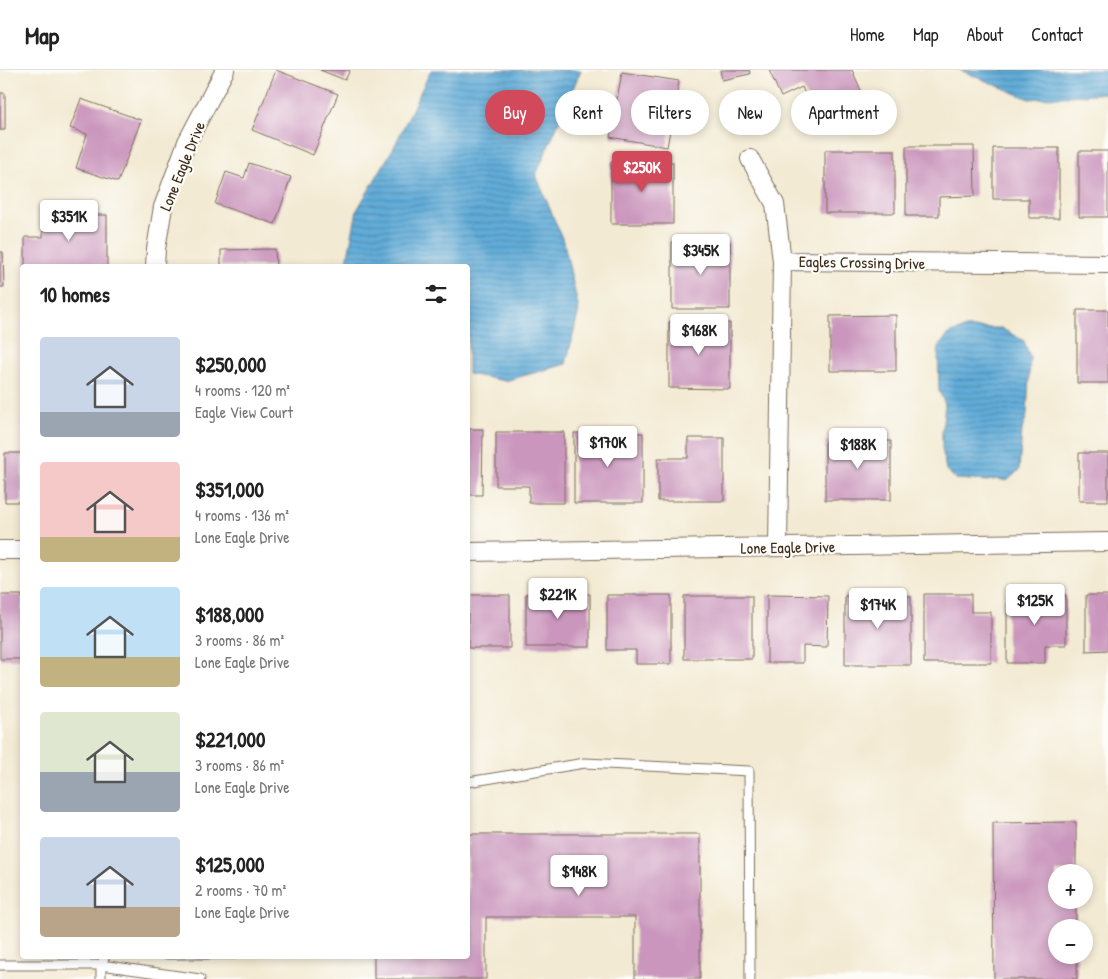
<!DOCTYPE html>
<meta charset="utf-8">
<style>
:root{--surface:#fff;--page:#f6f6f6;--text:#222;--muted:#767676;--line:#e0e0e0;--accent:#d1495b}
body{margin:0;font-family:"Patrick Hand",sans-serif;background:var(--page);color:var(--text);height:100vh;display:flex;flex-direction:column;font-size:19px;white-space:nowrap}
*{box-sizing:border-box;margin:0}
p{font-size:16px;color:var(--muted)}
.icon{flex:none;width:28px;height:28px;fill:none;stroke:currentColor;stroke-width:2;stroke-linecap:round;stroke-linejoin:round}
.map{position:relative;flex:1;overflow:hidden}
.sheet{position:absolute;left:20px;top:194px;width:450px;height:695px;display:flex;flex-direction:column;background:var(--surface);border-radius:5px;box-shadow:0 2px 8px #0003}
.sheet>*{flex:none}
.guide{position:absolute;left:485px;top:20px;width:475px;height:45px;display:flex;gap:10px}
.tools{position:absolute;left:1048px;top:794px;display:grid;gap:10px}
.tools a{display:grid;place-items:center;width:45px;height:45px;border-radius:50%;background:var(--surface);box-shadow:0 2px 8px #0003;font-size:25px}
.price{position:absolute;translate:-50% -42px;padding:0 11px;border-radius:5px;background:#fff;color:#222;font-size:16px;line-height:32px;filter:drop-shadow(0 1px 2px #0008)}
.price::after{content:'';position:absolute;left:50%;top:30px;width:15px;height:11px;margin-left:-8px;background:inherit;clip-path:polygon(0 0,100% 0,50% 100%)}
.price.on{background:var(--accent);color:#fff}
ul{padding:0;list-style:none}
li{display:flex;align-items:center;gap:15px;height:125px;padding:0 20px}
li span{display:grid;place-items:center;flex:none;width:140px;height:100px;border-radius:5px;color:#555}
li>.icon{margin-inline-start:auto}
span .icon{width:60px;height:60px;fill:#fffc;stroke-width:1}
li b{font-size:21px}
h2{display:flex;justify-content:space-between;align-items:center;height:60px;padding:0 20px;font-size:21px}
.tag{padding:0 18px;border-radius:22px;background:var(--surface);box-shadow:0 2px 8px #0003;font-size:18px;line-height:45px}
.tag.on{background:var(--accent);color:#fff}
header{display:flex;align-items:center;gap:30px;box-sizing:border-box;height:70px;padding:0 25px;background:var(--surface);border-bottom:1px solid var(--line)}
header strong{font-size:24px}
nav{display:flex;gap:28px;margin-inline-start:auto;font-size:18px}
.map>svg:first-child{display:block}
.water{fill:url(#water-rules);stroke:#4e6b7c}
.building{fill:#ca96bd}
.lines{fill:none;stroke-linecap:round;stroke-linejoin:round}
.lane-casing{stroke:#7b6d5d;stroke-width:11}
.street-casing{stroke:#7b6d5d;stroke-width:20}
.lane{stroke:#fff;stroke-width:9}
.street{stroke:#fff;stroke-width:18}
.labels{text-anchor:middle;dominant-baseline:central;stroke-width:4.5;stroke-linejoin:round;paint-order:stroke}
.street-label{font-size:16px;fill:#3b2a1e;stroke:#fdfcf7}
</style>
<header>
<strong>Map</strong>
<nav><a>Home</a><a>Map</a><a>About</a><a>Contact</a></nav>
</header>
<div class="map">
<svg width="1108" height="909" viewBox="0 0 1108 909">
<defs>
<pattern id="water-rules" width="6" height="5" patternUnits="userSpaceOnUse" patternTransform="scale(1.25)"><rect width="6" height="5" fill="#61acd9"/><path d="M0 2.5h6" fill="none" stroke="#518caf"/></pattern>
</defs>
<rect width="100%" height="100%" fill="#fdfcf7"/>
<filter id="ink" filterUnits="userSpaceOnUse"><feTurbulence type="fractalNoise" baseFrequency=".02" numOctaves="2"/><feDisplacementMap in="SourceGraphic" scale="10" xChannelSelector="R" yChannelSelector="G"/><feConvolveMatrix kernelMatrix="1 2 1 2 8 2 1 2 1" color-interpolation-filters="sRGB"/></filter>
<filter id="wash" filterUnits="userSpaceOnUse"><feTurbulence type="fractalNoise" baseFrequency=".0096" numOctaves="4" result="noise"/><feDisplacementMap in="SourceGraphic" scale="20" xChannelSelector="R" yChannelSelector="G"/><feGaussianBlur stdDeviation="1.12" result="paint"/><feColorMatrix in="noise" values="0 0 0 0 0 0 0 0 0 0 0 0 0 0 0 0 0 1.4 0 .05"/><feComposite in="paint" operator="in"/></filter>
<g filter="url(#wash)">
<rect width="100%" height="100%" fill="#f3ead3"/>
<path class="water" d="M 431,0 L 581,0 L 536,105 L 564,173 L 579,240 L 566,294 L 505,311 L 468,304 L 468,196 L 346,196 L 357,140 L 394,77 Z
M 960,0 L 1108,0 L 1108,23 L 1029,29 Z
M 966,258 L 1001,258 L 1024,271 L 1030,287 L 1027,345 L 1022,360 L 1019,400 L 1007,411 L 998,409 L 987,411 L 956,409 L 946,400 L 942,378 L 942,361 L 945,334 L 939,321 L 938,277 L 949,264 Z"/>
<g id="blocks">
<path class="building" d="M 276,0 L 338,24 L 313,85 L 252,60 Z
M 320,0 L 350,0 L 345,10 Z
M 720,0 L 749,0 L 750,4 L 722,10 Z
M 769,0 L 852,0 L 863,25 L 815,46 L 802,17 L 781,27 Z
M 622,2 L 679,11 L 667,77 L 610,67 Z
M 0,23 L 5,23 L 5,60 L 0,60 Z
M 81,29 L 141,50 L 118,112 L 76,98 L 87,64 L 70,58 Z
M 906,76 L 974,76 L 975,126 L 939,127 L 939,146 L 906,146 Z
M 993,78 L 1059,78 L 1059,148 L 1029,148 L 1029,129 L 993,129 Z
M 825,80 L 895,80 L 895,143 L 825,143 Z
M 1079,81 L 1108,81 L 1108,147 L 1079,147 Z
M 611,92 L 673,92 L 673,154 L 611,154 Z
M 249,93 L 291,107 L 275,154 L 215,134 L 226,102 L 244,108 Z
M 43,145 L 107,145 L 107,196 L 25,196 L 25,167 L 43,167 Z
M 672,172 L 730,172 L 730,239 L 672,239 Z
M 275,179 L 276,196 L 221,196 L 221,180 Z
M 0,182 L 3,182 L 4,217 L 0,217 Z
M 1077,240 L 1108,240 L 1108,313 L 1077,313 Z
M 896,245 L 896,301 L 830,301 L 830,246 Z
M 669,252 L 730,253 L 730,319 L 669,318 Z
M 468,359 L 483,359 L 482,425 L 468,425 Z
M 496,362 L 564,362 L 564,433 L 529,433 L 529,416 L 496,416 Z
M 574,363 L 643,363 L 643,433 L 574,433 Z
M 688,368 L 724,368 L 724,431 L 658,431 L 658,388 L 688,388 Z
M 825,371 L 891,371 L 891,430 L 825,430 Z
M 5,383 L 22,383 L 22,432 L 5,432 Z
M 1079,383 L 1108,383 L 1108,431 L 1079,431 Z
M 526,524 L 590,524 L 590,577 L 526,577 Z
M 924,524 L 971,524 L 971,542 L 991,542 L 991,593 L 924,593 Z
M 0,525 L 22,525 L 22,589 L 0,589 Z
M 468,525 L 510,525 L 510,578 L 468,578 Z
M 607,525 L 671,525 L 671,594 L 636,594 L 636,580 L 607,580 Z
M 767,525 L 828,526 L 827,577 L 803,576 L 803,593 L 767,593 Z
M 1007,525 L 1066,525 L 1066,575 L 1045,575 L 1045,593 L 1007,593 Z
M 1086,525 L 1108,525 L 1108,580 L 1086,581 Z
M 684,526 L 752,526 L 752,589 L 684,589 Z
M 845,526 L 911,526 L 911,595 L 845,595 Z
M 1076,752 L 1076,802 L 1056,802 L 1056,830 L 1076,830 L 1076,858 L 1056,858 L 1056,885 L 1077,885 L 1077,909 L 994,909 L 993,753 Z
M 468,764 L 700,764 L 700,909 L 635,909 L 635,847 L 486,847 L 486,909 L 374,909 L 374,886 L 468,886 Z
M 163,886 L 235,886 L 235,889 L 163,889 Z"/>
</g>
</g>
<g filter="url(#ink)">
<use href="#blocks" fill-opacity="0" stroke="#7b6d5d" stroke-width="1"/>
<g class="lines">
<defs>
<path id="lane" d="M 468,712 L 585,693 L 749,701 L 750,909
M 0,895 L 101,895 L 200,909
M 101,909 L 101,895 L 105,886"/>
<path id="street" d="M 750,89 L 775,134 L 782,191 L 778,477
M 782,191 L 1108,194
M 155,196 L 156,179 L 163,137 L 187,72 L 225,0
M 0,480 L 22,480
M 468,482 L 1108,472"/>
</defs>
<use href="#lane" class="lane-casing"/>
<use href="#street" class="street-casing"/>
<use href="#lane" class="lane"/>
<use href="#street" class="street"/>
</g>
</g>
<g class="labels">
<g class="street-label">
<text transform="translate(182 96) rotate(-68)">Lone Eagle Drive</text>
<text transform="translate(862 192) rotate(1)">Eagles Crossing Drive</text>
<text transform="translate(788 477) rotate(-1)">Lone Eagle Drive</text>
</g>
</g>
</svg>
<div class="tools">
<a>+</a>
<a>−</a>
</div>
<b class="price on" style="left:642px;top:123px">$250K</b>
<b class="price" style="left:69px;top:172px">$351K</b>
<b class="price" style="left:701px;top:206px">$345K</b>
<b class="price" style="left:699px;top:286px">$168K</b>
<b class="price" style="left:608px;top:398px">$170K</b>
<b class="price" style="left:858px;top:400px">$188K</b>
<b class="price" style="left:558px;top:550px">$221K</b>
<b class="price" style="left:1035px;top:556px">$125K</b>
<b class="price" style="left:878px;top:560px">$174K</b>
<b class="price" style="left:579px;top:827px">$148K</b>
<div class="guide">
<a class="tag on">Buy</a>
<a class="tag">Rent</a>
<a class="tag">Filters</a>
<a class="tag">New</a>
<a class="tag">Apartment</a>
</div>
<section class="sheet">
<h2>10 homes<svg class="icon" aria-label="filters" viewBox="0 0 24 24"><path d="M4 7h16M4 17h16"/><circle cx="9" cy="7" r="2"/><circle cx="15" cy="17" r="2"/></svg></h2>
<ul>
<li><span style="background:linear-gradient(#c9d6e8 75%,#9aa5b1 0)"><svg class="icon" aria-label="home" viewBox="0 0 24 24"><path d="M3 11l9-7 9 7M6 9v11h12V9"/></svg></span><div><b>$250,000</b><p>4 rooms · 120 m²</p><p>Eagle View Court</p></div></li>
<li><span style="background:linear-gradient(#f6c9c9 75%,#c2b280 0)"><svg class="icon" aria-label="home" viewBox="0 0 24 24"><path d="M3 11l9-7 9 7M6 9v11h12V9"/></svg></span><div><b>$351,000</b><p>4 rooms · 136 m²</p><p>Lone Eagle Drive</p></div></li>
<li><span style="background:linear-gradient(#bfe0f5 70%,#c2b280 0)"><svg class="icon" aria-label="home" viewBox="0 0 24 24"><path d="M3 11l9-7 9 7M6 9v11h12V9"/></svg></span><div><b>$188,000</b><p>3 rooms · 86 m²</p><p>Lone Eagle Drive</p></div></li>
<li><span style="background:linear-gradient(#dfe7d0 60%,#9aa5b1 0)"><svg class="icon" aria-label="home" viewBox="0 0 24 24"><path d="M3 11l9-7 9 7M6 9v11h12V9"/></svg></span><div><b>$221,000</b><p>3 rooms · 86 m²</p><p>Lone Eagle Drive</p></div></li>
<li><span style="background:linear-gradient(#c9d6e8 70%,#b9a48a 0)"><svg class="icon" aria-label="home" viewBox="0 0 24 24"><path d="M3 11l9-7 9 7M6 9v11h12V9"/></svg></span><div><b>$125,000</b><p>2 rooms · 70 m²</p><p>Lone Eagle Drive</p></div></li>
</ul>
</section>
</div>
